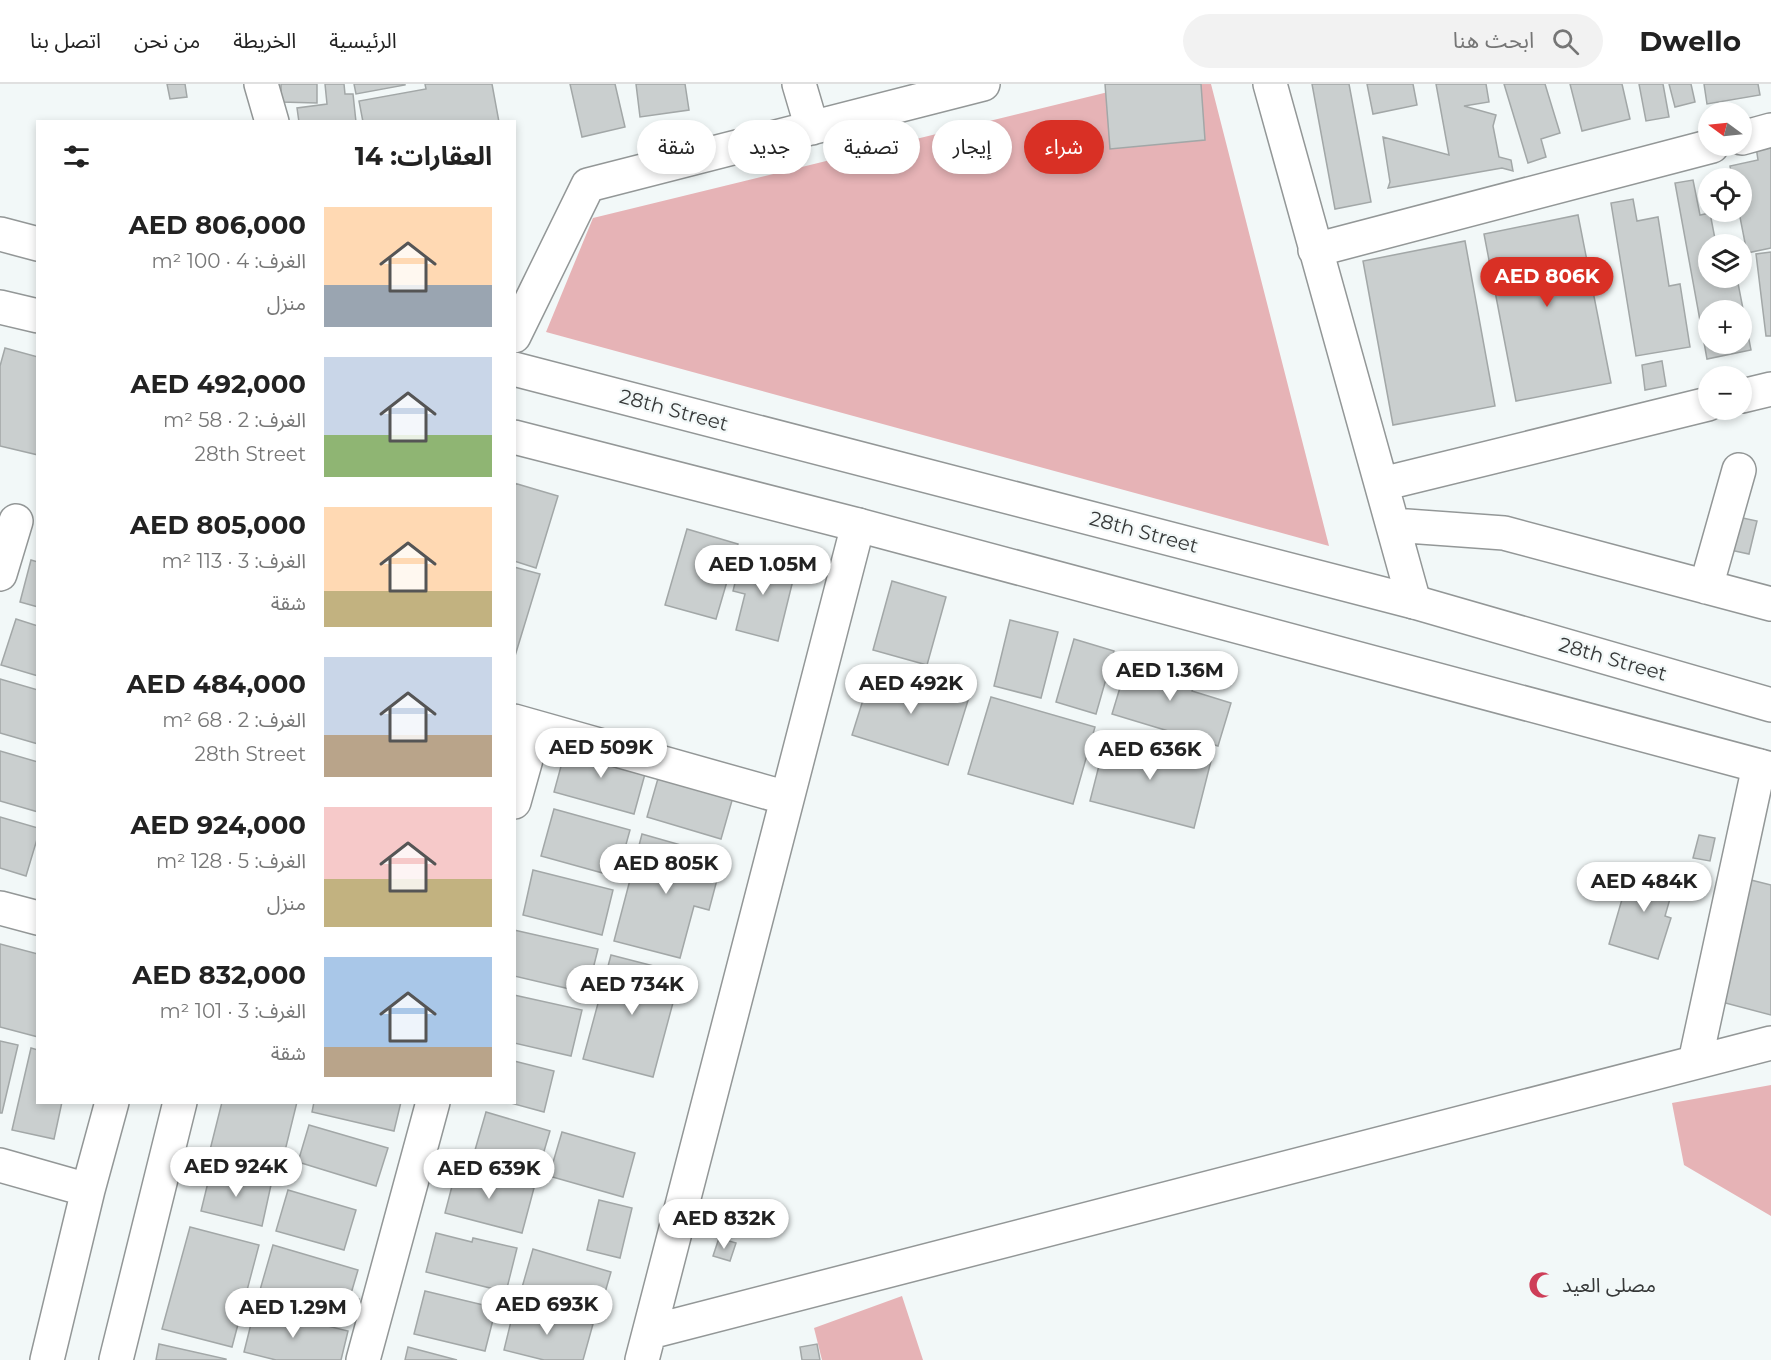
<!DOCTYPE html>
<html lang="ar">
<meta charset="utf-8">
<style>
:root{--surface:#fff;--page:#f2f2f2;--text:#222;--muted:#767676;--line:#e0e0e0;--accent:#d93025}
body{margin:0;font-family:Montserrat,"Noto Sans Arabic",sans-serif;background:var(--page);color:var(--text);direction:rtl;height:100vh;display:flex;flex-direction:column;font-size:22px;white-space:nowrap}
*{box-sizing:border-box;margin:0}
p{font-size:20px;color:var(--muted)}
.icon{flex:none;width:33px;height:33px;fill:none;stroke:currentColor;stroke-width:2;stroke-linecap:round;stroke-linejoin:round}
.map{position:relative;flex:1;overflow:hidden;direction:ltr}
.drawer{position:absolute;left:36px;top:36px;width:480px;height:984px;display:flex;flex-direction:column;background:var(--surface);border-radius:0px;box-shadow:0 3px 9px #0003;direction:rtl}
.drawer>*{flex:none}
.hud{position:absolute;left:534px;top:36px;width:570px;height:54px;direction:rtl;display:flex;gap:12px}
.needle{width:39px;rotate:285deg}
.controls{position:absolute;left:1698px;top:18px;display:grid;gap:12px}
.controls a{display:grid;place-items:center;width:54px;height:54px;border-radius:50%;background:var(--surface);box-shadow:0 3px 9px #0003;font-size:30px}
.price{position:absolute;translate:-50% -51px;padding:0 14px;border-radius:21px;background:#fff;color:#222;font-size:20px;line-height:39px;filter:drop-shadow(0 2px 3px #0008)}
.price::after{content:'';position:absolute;left:50%;top:36px;width:18px;height:14px;margin-left:-9px;background:inherit;clip-path:polygon(0 0,100% 0,50% 100%)}
.price.on{background:var(--accent);color:#fff}
ul{padding:0;list-style:none}
li{display:flex;align-items:center;gap:18px;height:150px;padding:0 24px}
li span{display:grid;place-items:center;flex:none;width:168px;height:120px;border-radius:0px;color:#555}
li>.icon{margin-inline-start:auto}
span .icon{width:72px;height:72px;fill:#fffc;stroke-width:1}
li b{font-size:26px}
h2{display:flex;justify-content:space-between;align-items:center;height:72px;padding:0 24px;font-size:26px}
.chip{padding:0 21px;border-radius:27px;background:var(--surface);box-shadow:0 3px 9px #0003;font-size:21px;line-height:54px}
.chip.on{background:var(--accent);color:#fff}
header{display:flex;align-items:center;gap:36px;box-sizing:border-box;height:84px;padding:0 30px;background:var(--surface);border-bottom:2px solid var(--line)}
header strong{font-size:28px}
nav{display:flex;gap:33px;margin-inline-start:auto;font-size:21px}
.search{width:420px;height:54px;background:var(--page);display:flex;align-items:center;gap:15px;box-sizing:border-box;padding:0 21px;border-radius:33px;color:var(--muted);font-size:22px}
.map>svg:first-child{display:block}
.green{fill:#e6b3b6}
.building{fill:#cacfcf;stroke:#a2a7a7;stroke-width:1.5;fill-rule:evenodd}
.lines{fill:none;stroke-linecap:round;stroke-linejoin:round}
.minor-casing{stroke:#939797;stroke-width:36}
.major-casing{stroke:#939797;stroke-width:36}
.minor{stroke:#fff;stroke-width:33}
.major{stroke:#fff;stroke-width:33}
.labels{text-anchor:middle;dominant-baseline:central;stroke-width:4.5;stroke-linejoin:round;paint-order:stroke}
.street-label{font-size:20px;fill:#363838;stroke:#f2f8f8}
.poi-label{font-size:20px;fill:#363838;stroke:#f2f8f8;text-anchor:start}
</style>
<header>
<strong>Dwello</strong>
<div class="search"><svg class="icon" aria-label="search" viewBox="0 0 24 24"><circle cx="10" cy="10" r="6"/><path d="M15 15l6 6"/></svg>ابحث هنا</div>
<nav><a>الرئيسية</a><a>الخريطة</a><a>من نحن</a><a>اتصل بنا</a></nav>
</header>
<div class="map">
<svg width="1771" height="1276" viewBox="0 0 1771 1276">
<rect width="100%" height="100%" fill="#f2f8f8"/>
<path class="green" d="M 1141,0 L 1211,0 L 1329,462 L 546,248 L 593,134 Z
M 1771,1001 L 1771,1132 L 1684,1081 L 1672,1019 Z
M 902,1212 L 923,1276 L 822,1276 L 814,1244 Z"/>
<path class="building" d="M 167,0 L 185,0 L 187,13 L 170,15 Z
M 281,0 L 317,0 L 317,19 L 281,18 Z
M 325,0 L 344,0 L 345,10 L 353,10 L 356,38 L 299,38 L 297,24 L 327,20 Z
M 354,0 L 405,0 L 405,1 L 356,10 Z
M 425,0 L 492,0 L 499,38 L 363,38 L 359,17 L 426,5 Z
M 570,0 L 615,0 L 625,43 L 582,53 Z
M 636,0 L 685,0 L 689,26 L 640,33 Z
M 1105,0 L 1201,0 L 1205,56 L 1110,65 Z
M 1312,0 L 1349,0 L 1371,118 L 1335,125 Z
M 1367,0 L 1413,0 L 1417,21 L 1373,30 Z
M 1436,0 L 1486,0 L 1489,18 L 1464,22 L 1496,31 L 1493,42 L 1499,73 L 1511,76 L 1513,87 L 1502,84 L 1388,104 L 1390,98 L 1383,53 L 1449,71 Z
M 1504,0 L 1545,0 L 1560,49 L 1541,55 L 1546,73 L 1528,79 Z
M 1570,0 L 1622,0 L 1630,35 L 1582,47 Z
M 1639,0 L 1663,0 L 1669,33 L 1646,37 Z
M 1669,0 L 1691,0 L 1695,18 L 1675,23 Z
M 1704,0 L 1758,0 L 1760,11 L 1707,20 Z
M 1771,59 L 1771,164 L 1747,169 L 1739,128 L 1742,128 L 1742,94 L 1732,94 L 1730,82 L 1758,76 L 1756,63 Z
M 1693,96 L 1700,131 L 1710,129 L 1716,160 L 1708,160 L 1708,194 L 1737,194 L 1751,266 L 1707,275 L 1675,99 ZM 1708,226 L 1742,226 L 1742,260 L 1708,260 Z
M 1633,115 L 1637,137 L 1658,133 L 1669,202 L 1680,200 L 1690,263 L 1636,272 L 1611,119 Z
M 1578,131 L 1611,299 L 1516,317 L 1484,150 Z
M 1465,157 L 1495,322 L 1393,341 L 1363,177 Z
M 1771,168 L 1771,252 L 1766,252 L 1756,170 Z
M 5,264 L 38,273 L 38,371 L 0,362 L 0,282 Z
M 1662,277 L 1666,302 L 1645,306 L 1642,281 Z
M 514,399 L 558,412 L 536,484 L 514,477 Z
M 1738,433 L 1757,437 L 1749,470 L 1730,466 Z
M 687,445 L 738,460 L 716,535 L 665,521 Z
M 742,471 L 796,484 L 778,557 L 736,546 L 745,510 L 733,507 Z
M 31,476 L 38,478 L 38,523 L 20,518 Z
M 514,483 L 540,490 L 515,572 L 514,572 Z
M 892,497 L 946,513 L 927,581 L 873,566 Z
M 16,535 L 38,542 L 38,592 L 1,581 Z
M 1010,536 L 1058,548 L 1041,614 L 994,602 Z
M 1074,555 L 1114,567 L 1096,630 L 1056,618 Z
M 1129,574 L 1166,585 L 1168,577 L 1199,586 L 1192,607 L 1231,619 L 1218,662 L 1112,630 Z
M 874,581 L 970,610 L 948,681 L 852,651 Z
M 0,595 L 38,606 L 38,660 L 0,649 Z
M 991,613 L 1095,643 L 1073,720 L 968,690 Z
M 1107,650 L 1211,677 L 1194,744 L 1090,717 Z
M 566,664 L 648,679 L 634,730 L 554,708 Z
M 0,667 L 38,678 L 38,728 L 0,717 Z
M 661,684 L 735,706 L 721,755 L 647,733 Z
M 554,725 L 630,746 L 617,793 L 541,772 Z
M 0,733 L 38,744 L 38,752 L 26,792 L 0,784 Z
M 642,750 L 723,773 L 709,826 L 694,822 L 680,874 L 614,857 Z
M 1699,751 L 1715,754 L 1710,777 L 1693,774 Z
M 1632,781 L 1676,794 L 1665,832 L 1671,834 L 1658,875 L 1609,860 Z
M 533,786 L 613,806 L 602,851 L 523,831 Z
M 1747,795 L 1771,801 L 1771,931 L 1714,916 Z
M 514,846 L 598,865 L 587,909 L 514,892 Z
M 0,860 L 38,870 L 38,953 L 0,943 Z
M 611,871 L 681,889 L 653,993 L 583,975 Z
M 514,911 L 582,926 L 571,972 L 514,959 Z
M 0,957 L 18,961 L 2,1029 L 0,1029 Z
M 31,964 L 38,966 L 38,1018 L 62,1018 L 54,1055 L 12,1046 Z
M 514,977 L 554,987 L 544,1028 L 507,1018 L 514,1018 Z
M 222,1018 L 297,1018 L 281,1083 L 210,1066 Z
M 314,1018 L 401,1018 L 394,1047 L 312,1028 Z
M 486,1028 L 550,1047 L 537,1091 L 473,1073 Z
M 309,1041 L 388,1064 L 376,1102 L 298,1078 Z
M 562,1048 L 635,1069 L 623,1113 L 549,1092 Z
M 457,1083 L 534,1104 L 522,1149 L 445,1129 Z
M 211,1086 L 271,1101 L 262,1142 L 201,1127 Z
M 288,1106 L 356,1126 L 344,1166 L 276,1147 Z
M 599,1116 L 632,1124 L 620,1174 L 587,1166 Z
M 190,1143 L 259,1161 L 232,1263 L 162,1245 Z
M 436,1149 L 472,1158 L 473,1154 L 517,1164 L 506,1208 L 426,1188 Z
M 719,1154 L 736,1159 L 730,1177 L 713,1172 Z
M 273,1161 L 358,1186 L 350,1213 L 359,1215 L 353,1233 L 260,1206 Z
M 533,1165 L 611,1188 L 599,1229 L 521,1207 Z
M 425,1207 L 496,1224 L 485,1267 L 414,1250 Z
M 515,1221 L 593,1240 L 583,1276 L 544,1276 L 504,1266 Z
M 255,1224 L 348,1247 L 341,1276 L 276,1276 L 244,1268 Z
M 159,1260 L 226,1275 L 226,1276 L 156,1276 Z
M 817,1260 L 820,1276 L 802,1276 L 800,1263 Z
M 408,1263 L 457,1276 L 405,1276 Z"/>
<g class="lines">
<defs>
<path id="minor" d="M 261,0 L 272,38
M 799,0 L 812,44
M 1270,0 L 1414,518
M 1742,54 L 1771,46
M 1315,166 L 1712,62
M 514,252 L 588,101 L 983,0
M 1742,312 L 1771,305
M 1382,400 L 1708,320
M 1393,441 L 1504,449 L 1771,520
M 0,490 L 16,437
M 1706,503 L 1739,386
M 514,637 L 787,714
M 514,718 L 535,643
M 0,824 L 38,834
M 1695,978 L 1759,682
M 0,1081 L 88,1106
M 650,1248 L 1771,959
M 47,1276 L 88,1106 L 112,1018
M 116,1276 L 180,1018
M 363,1276 L 433,1018
M 642,1276 L 858,441"/>
<path id="major" d="M 0,150 L 38,160
M 0,223 L 38,232
M 514,285 L 1414,518 L 1771,621
M 514,353 L 858,441 L 1771,685"/>
</defs>
<use href="#minor" class="minor-casing"/>
<use href="#major" class="major-casing"/>
<use href="#minor" class="minor"/>
<use href="#major" class="major"/>
</g>
<defs>
<symbol id="mosque-bare" viewBox="-9 -9 18 18"><path d="M3.5-4.9A6 6 0 1 0 3.5 4.9A5 5 0 1 1 3.5-4.9Z" fill="#ce3e58" stroke="#f2f8f8" stroke-width="2.5" paint-order="stroke"/></symbol>
</defs>
<g fill-rule="evenodd">
<use href="#mosque-bare" x="1523" y="1182" width="38" height="38"/>
</g>
<g class="labels">
<g class="street-label">
<text transform="translate(674 326) rotate(15)">28th Street</text>
<text transform="translate(1144 448) rotate(15)">28th Street</text>
<text transform="translate(1613 575) rotate(16)">28th Street</text>
</g>
<g class="poi-label">
<text x="1562" y="1201">مصلى العيد</text>
</g>
</g>
</svg>
<div class="controls">
<a><svg class="needle" viewBox="-14 -14 28 28"><path d="M0-13l5 13h-10z" fill="#e53935"/><path d="M0 13l5-13h-10z" fill="#767676"/></svg></a>
<a><svg class="icon" aria-label="locate" viewBox="0 0 24 24"><circle cx="12" cy="12" r="6"/><path d="M12 2v4M12 18v4M2 12h4M18 12h4"/></svg></a>
<a><svg class="icon" aria-label="layers" viewBox="0 0 24 24"><path d="M12 4l9 5-9 5-9-5zM3 14l9 5 9-5"/></svg></a>
<a>+</a>
<a>−</a>
</div>
<b class="price on" style="left:1547px;top:224px">AED 806K</b>
<b class="price" style="left:763px;top:512px">AED 1.05M</b>
<b class="price" style="left:1170px;top:618px">AED 1.36M</b>
<b class="price" style="left:911px;top:631px">AED 492K</b>
<b class="price" style="left:601px;top:695px">AED 509K</b>
<b class="price" style="left:1150px;top:697px">AED 636K</b>
<b class="price" style="left:666px;top:811px">AED 805K</b>
<b class="price" style="left:1644px;top:829px">AED 484K</b>
<b class="price" style="left:632px;top:932px">AED 734K</b>
<b class="price" style="left:236px;top:1114px">AED 924K</b>
<b class="price" style="left:489px;top:1116px">AED 639K</b>
<b class="price" style="left:724px;top:1166px">AED 832K</b>
<b class="price" style="left:547px;top:1252px">AED 693K</b>
<b class="price" style="left:293px;top:1255px">AED 1.29M</b>
<div class="hud">
<a class="chip on">شراء</a>
<a class="chip">إيجار</a>
<a class="chip">تصفية</a>
<a class="chip">جديد</a>
<a class="chip">شقة</a>
</div>
<section class="drawer">
<h2>العقارات: 14<svg class="icon" aria-label="filters" viewBox="0 0 24 24"><path d="M4 7h16M4 17h16"/><circle cx="9" cy="7" r="2"/><circle cx="15" cy="17" r="2"/></svg></h2>
<ul>
<li><span style="background:linear-gradient(#ffd9b3 65%,#9aa5b1 0)"><svg class="icon" aria-label="home" viewBox="0 0 24 24"><path d="M3 11l9-7 9 7M6 9v11h12V9"/></svg></span><div><b>AED 806,000</b><p>الغرف: 4 · 100 m²</p><p>منزل</p></div></li>
<li><span style="background:linear-gradient(#c9d6e8 65%,#8fb573 0)"><svg class="icon" aria-label="home" viewBox="0 0 24 24"><path d="M3 11l9-7 9 7M6 9v11h12V9"/></svg></span><div><b>AED 492,000</b><p>الغرف: 2 · 58 m²</p><p>28th Street</p></div></li>
<li><span style="background:linear-gradient(#ffd9b3 70%,#c2b280 0)"><svg class="icon" aria-label="home" viewBox="0 0 24 24"><path d="M3 11l9-7 9 7M6 9v11h12V9"/></svg></span><div><b>AED 805,000</b><p>الغرف: 3 · 113 m²</p><p>شقة</p></div></li>
<li><span style="background:linear-gradient(#c9d6e8 65%,#b9a48a 0)"><svg class="icon" aria-label="home" viewBox="0 0 24 24"><path d="M3 11l9-7 9 7M6 9v11h12V9"/></svg></span><div><b>AED 484,000</b><p>الغرف: 2 · 68 m²</p><p>28th Street</p></div></li>
<li><span style="background:linear-gradient(#f6c9c9 60%,#c2b280 0)"><svg class="icon" aria-label="home" viewBox="0 0 24 24"><path d="M3 11l9-7 9 7M6 9v11h12V9"/></svg></span><div><b>AED 924,000</b><p>الغرف: 5 · 128 m²</p><p>منزل</p></div></li>
<li><span style="background:linear-gradient(#a9c7e8 75%,#b9a48a 0)"><svg class="icon" aria-label="home" viewBox="0 0 24 24"><path d="M3 11l9-7 9 7M6 9v11h12V9"/></svg></span><div><b>AED 832,000</b><p>الغرف: 3 · 101 m²</p><p>شقة</p></div></li>
</ul>
</section>
</div>
